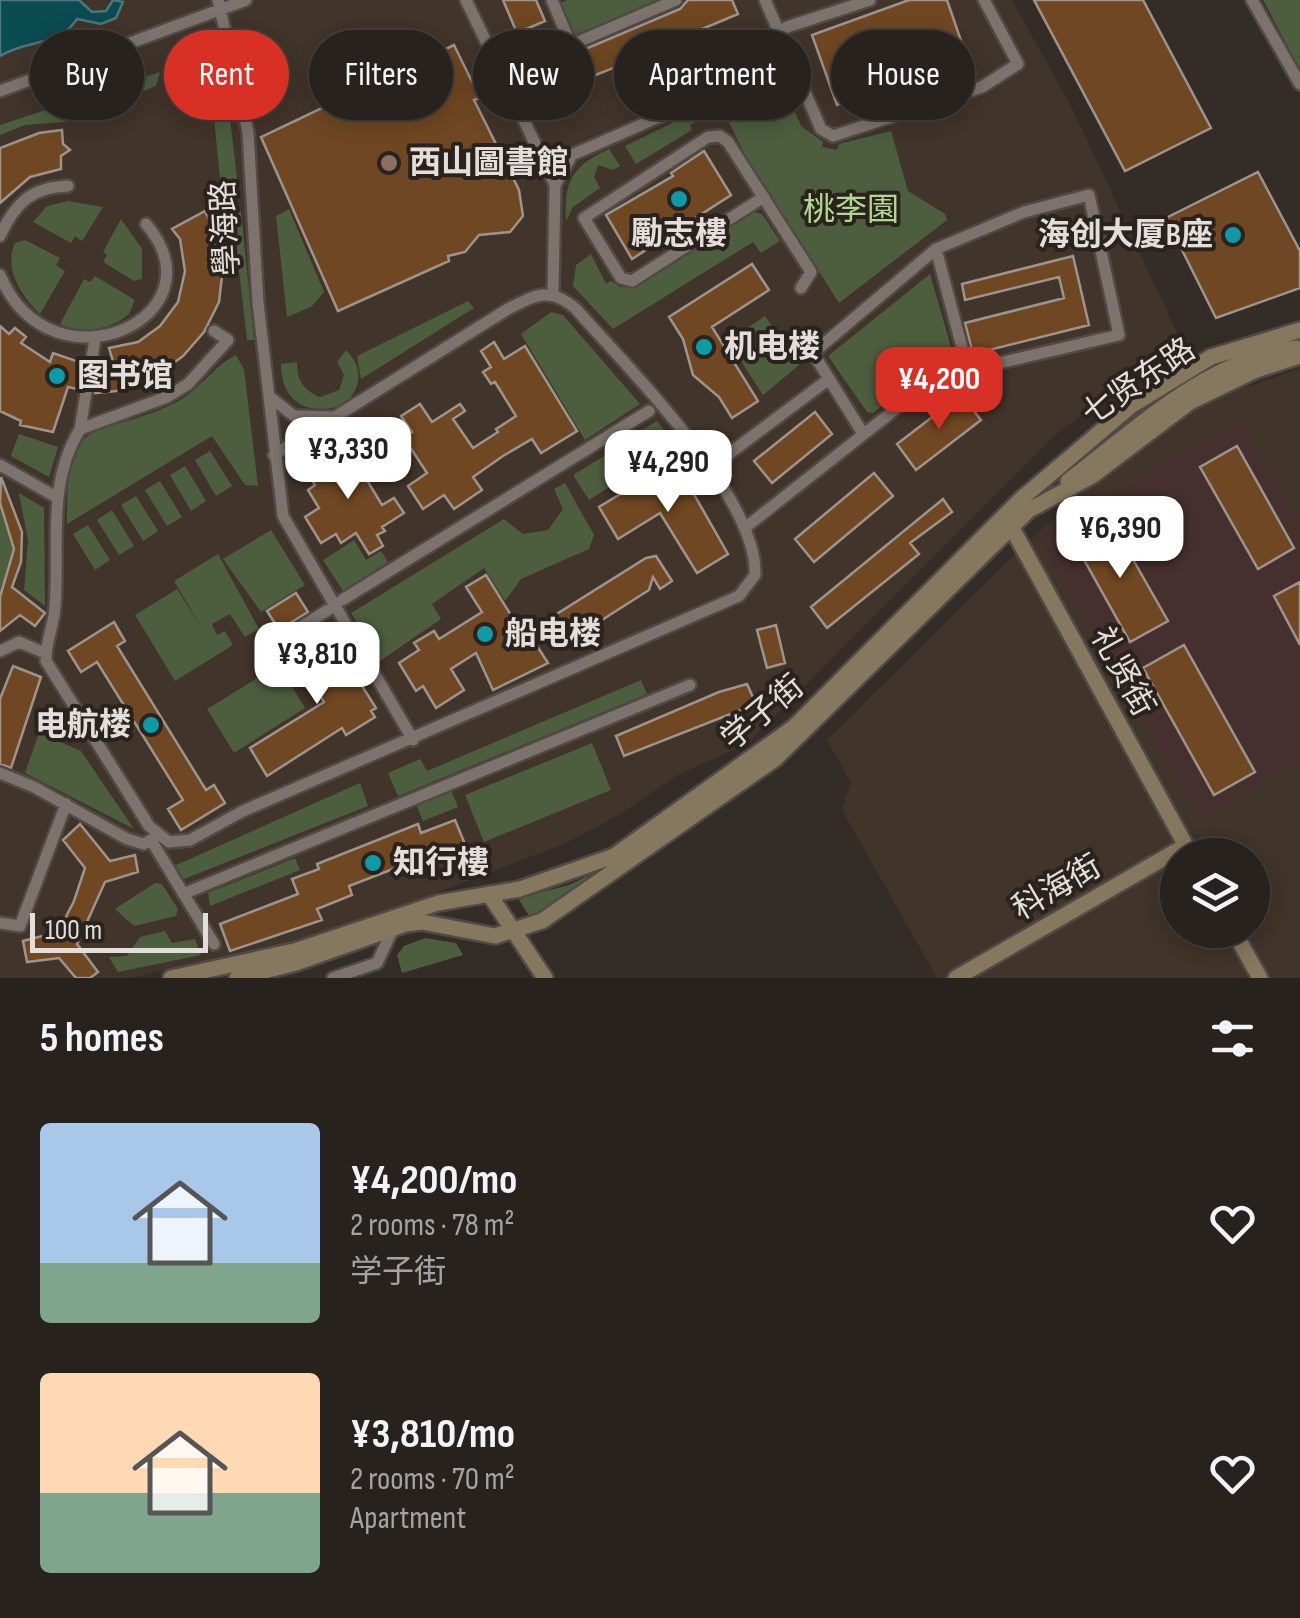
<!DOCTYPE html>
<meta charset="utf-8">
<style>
:root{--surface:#27221d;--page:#332f2a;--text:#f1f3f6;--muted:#a4a4a4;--line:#433f3b;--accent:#d93025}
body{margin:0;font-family:"Sofia Sans Condensed","Noto Sans SC",sans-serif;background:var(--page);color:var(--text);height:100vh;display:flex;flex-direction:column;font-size:38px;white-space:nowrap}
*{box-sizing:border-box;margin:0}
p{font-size:32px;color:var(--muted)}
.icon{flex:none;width:55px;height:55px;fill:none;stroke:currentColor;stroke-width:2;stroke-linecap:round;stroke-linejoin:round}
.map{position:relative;height:978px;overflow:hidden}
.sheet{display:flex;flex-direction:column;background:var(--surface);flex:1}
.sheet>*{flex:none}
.banner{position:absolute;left:30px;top:30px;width:1240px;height:90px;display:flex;gap:20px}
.buttons{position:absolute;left:1160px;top:838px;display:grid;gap:20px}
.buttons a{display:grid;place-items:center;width:110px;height:110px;border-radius:50%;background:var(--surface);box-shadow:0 5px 25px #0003,0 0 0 2px var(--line);font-size:50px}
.scale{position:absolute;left:30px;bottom:25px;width:178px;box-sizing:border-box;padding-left:10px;border:5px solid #e3dedb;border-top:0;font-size:28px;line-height:35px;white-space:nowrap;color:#e3dedb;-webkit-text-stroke:8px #2a231d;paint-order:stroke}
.price{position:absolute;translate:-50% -85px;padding:0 22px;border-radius:20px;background:#fff;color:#222;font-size:32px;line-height:65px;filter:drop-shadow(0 2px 5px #0008)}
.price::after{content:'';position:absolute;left:50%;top:60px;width:30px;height:22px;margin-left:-15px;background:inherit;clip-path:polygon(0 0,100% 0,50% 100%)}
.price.current{background:var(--accent);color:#fff}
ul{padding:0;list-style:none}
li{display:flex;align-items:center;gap:30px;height:250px;padding:0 40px}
li span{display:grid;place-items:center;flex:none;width:280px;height:200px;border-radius:10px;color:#555}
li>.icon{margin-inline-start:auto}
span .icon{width:120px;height:120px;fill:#fffc;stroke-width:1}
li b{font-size:42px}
h2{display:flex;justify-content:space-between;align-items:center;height:120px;padding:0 40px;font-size:42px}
.tag{padding:0 35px;border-radius:45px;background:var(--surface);box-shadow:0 5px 25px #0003,0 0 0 2px var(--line);font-size:35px;line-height:90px}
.tag.current{background:var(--accent);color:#fff}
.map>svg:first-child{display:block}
.built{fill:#41342a;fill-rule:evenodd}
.industrial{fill:#45302f}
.green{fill:#4d5e3f}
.water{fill:#0b4b52;stroke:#4c777b;stroke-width:2.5}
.building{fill:#6f4722;stroke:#9d958d;stroke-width:2.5}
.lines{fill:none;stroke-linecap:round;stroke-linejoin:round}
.street-casing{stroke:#504945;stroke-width:16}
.secondary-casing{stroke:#504945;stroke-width:20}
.street{stroke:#7c736c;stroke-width:11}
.secondary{stroke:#85785e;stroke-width:15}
.education-dot{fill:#8d6e63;stroke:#2a231d;stroke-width:4}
.culture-dot{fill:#0f9aa8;stroke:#2a231d;stroke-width:4}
.labels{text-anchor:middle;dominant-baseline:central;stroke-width:8;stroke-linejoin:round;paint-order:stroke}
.poi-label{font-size:32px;font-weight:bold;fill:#e3dedb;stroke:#2a231d;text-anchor:start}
.park-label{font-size:32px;fill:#b1d890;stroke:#2a231d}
.street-label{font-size:32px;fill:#e3dedb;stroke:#2a231d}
</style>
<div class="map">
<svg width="1300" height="978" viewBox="0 0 1300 978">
<rect width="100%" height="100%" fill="#342d27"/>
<path class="built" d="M 0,0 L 1012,0 L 1073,110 L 1181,341 L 1054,436 L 748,743 L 676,776 L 619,815 L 566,843 L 337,931 L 280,948 L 129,978 L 0,978 Z
M 1300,368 L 1300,978 L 937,978 L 842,810 L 851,783 L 827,740 L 1019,550 L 1094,483 L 1220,389 L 1251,386 ZM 1178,855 L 1252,855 L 1252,930 L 1178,930 Z"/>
<path class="industrial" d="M 1239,420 L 1300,526 L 1300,762 L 1202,819 L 1038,537 Z"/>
<path class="green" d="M 567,0 L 659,0 L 575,36 L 561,3 Z
M 1263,0 L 1300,0 L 1300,69 L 1299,68 Z
M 208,53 L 214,53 L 230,119 L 239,194 L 221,191 Z
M 771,56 L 801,126 L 823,142 L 822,147 L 837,150 L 839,144 L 891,131 L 908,191 L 945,214 L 947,220 L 839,303 L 745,155 L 718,100 L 761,59 Z
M 160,72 L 156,86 L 65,122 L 25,125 L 0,135 L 0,125 Z
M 711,104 L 715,112 L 690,125 L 692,130 L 636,164 L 625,146 Z
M 609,149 L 620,166 L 613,170 L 598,165 L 594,177 L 600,188 L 573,207 L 566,221 C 564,181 572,166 609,149 Z
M 68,201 L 103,207 L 82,241 L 75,236 L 71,243 L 33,222 L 47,206 Z
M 224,204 L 241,212 L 254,340 L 247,340 L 235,236 Z
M 289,209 L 324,292 L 311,307 L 287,317 L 276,216 Z
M 754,212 L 762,214 L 780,241 L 761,253 L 753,242 L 613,329 L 573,286 L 576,265 L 591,254 L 606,284 L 611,281 L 620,287 L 635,287 Z
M 121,219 L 142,249 L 142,279 L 134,281 L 103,262 L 107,255 L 103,252 Z
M 25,240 L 60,258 L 56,265 L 65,271 L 40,314 C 22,297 3,268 15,243 Z
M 930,274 L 953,354 L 873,413 L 867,412 L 828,356 Z
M 95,276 L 135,300 L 129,314 C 111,330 82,334 60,324 L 84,279 L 90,282 Z
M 468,301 L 474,308 L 361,379 L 357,356 Z
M 551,312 L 563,315 L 640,404 L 585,440 L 521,334 Z
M 765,316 L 799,365 L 763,395 L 728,341 Z
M 346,350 C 364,368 362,389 343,405 C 308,417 281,402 281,364 L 297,362 C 297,380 303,390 320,397 L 339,390 L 344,375 L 337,362 Z
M 236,355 L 244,369 L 258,486 L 245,485 L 212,436 L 67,524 C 66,407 94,442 175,403 C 199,391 212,367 236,355 Z
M 657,421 L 680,450 L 657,459 L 639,432 Z
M 19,434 L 58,447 L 49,477 L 11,456 Z
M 614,450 L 629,475 L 589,500 L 573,475 Z
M 210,451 L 232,486 L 216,496 L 195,460 Z
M 185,466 L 206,501 L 191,511 L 170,475 Z
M 160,481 L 182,517 L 167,526 L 145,490 Z
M 565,483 L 594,535 L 589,549 L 521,579 L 505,601 L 484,568 L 432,604 L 441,619 L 380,661 L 351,613 L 504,519 L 523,534 L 548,530 L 563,509 L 554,489 Z
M 0,486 C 30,519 27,574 0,609 Z
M 19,493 L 44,508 L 45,606 L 24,590 L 28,541 Z
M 136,496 L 158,531 L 143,541 L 121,505 Z
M 112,510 L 134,546 L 119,555 L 97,520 Z
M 88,525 L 110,560 L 95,570 L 73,534 Z
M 271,530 L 305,585 L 261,612 L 223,559 Z
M 354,540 L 366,560 L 381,551 L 388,562 L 343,591 L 323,560 Z
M 218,554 L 259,629 L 245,637 L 230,614 L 212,624 L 217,635 L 225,631 L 233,645 L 175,681 L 135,615 L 177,589 L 203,630 L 174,581 Z
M 279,665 L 305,708 L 234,753 L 207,709 Z
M 641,680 L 647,694 L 398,796 L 388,773 L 420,759 L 427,771 Z
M 39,733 L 81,751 L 134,829 L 25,773 Z
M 592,743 L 611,790 L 484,842 L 465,795 Z
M 360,783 L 368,806 L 184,879 L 174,866 Z
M 451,790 L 458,807 L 423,821 L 416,804 Z
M 295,858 L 300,870 L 210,906 L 208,893 Z
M 619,861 L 531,919 L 518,898 L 569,885 Z
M 155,883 L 162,884 L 178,909 L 176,916 L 134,926 L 115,909 Z
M 165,931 L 172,943 L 195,939 L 201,955 L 118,972 L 109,957 L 127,956 L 140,937 Z
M 425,938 L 456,943 L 463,955 L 402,973 L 397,955 L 404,946 Z"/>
<path class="water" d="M 0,0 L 79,0 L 92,12 L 106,11 L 113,0 L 123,2 L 116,18 L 101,24 L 77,19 C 59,47 27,39 0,56 Z"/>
<path class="building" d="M 503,0 L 536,0 L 545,21 L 517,33 Z
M 688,0 L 732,0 L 738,14 L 647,52 L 662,89 L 633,101 L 618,66 L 593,76 L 583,50 L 680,9 Z
M 909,0 L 947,0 L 967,58 L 837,105 L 812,35 Z
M 1034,0 L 1143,0 L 1211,128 L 1125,171 Z
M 454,45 L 480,98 L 474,100 L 519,190 L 523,216 L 510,232 L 479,235 L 465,252 L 448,256 L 449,261 L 338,311 L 261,137 Z
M 62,130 L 63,144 L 70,150 L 61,156 L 61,169 L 30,177 L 0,203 L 0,148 L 39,133 Z
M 704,151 L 731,195 L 632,259 L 606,215 L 673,176 L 671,173 Z
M 1258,172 L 1300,251 L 1300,288 L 1216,318 L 1166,218 Z
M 205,211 L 220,242 L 223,268 L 219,302 L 204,332 L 183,356 L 157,375 L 116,391 L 95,393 L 100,366 L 115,368 L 109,348 L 138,342 L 160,326 L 178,302 L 185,271 L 180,239 L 172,229 Z
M 1073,256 L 1089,325 L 973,354 L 965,323 L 1064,298 L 1059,277 L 965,300 L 962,284 Z
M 752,264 L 769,290 L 712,327 L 758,401 L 732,418 L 719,397 L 693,375 L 683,339 L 669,317 Z
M 0,326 L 9,334 L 15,328 L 26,337 L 21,343 L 50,362 L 53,353 L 82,363 L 77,389 L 68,387 L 53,432 L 20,425 L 21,421 L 0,411 Z
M 494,342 L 504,359 L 525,346 L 577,431 L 541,453 L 532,439 L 503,456 L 473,477 L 482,490 L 454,509 L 444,495 L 423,509 L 408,486 L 427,473 L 404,438 L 412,432 L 401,416 L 420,404 L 432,422 L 460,404 L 465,411 L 453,419 L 473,448 L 498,432 L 496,429 L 516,416 L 495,382 L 491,384 L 483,372 L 491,367 L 481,351 Z
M 961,395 L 981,420 L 916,470 L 897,444 Z
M 815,412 L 832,434 L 772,483 L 754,461 Z
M 1237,446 L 1294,548 L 1258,569 L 1200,467 Z
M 331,450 L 344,471 L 369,456 L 377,469 L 365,477 L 382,505 L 394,498 L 404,513 L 382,527 L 385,531 L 377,535 L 383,546 L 369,554 L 356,533 L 341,543 L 336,534 L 321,543 L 305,517 L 319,508 L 308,490 L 315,485 L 304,466 Z
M 675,461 L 728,554 L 697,573 L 660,513 L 618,539 L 599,507 Z
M 874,473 L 893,496 L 814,562 L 795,539 Z
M 1,477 L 22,532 L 21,562 L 12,587 L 45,613 L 35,626 L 20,615 L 0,631 L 0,597 L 14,549 L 0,503 Z
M 943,499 L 952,512 L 910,543 L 919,554 L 827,628 L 811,607 Z
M 1110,519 L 1168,621 L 1130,642 L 1073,540 Z
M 656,556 L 672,581 L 660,589 L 653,577 L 649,590 L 572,639 L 569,634 L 564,637 L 552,617 L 646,558 Z
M 486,575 L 527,641 L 532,638 L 548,663 L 493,690 L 476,653 L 451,669 L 464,690 L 436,708 L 423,686 L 416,691 L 399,663 L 419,650 L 414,643 L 434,631 L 439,639 L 482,612 L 466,587 Z
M 1300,582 L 1300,645 L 1274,596 Z
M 296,593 L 308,612 L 279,630 L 267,611 Z
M 114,622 L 125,641 L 117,646 L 206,790 L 214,785 L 225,803 L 181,830 L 168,809 L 183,800 L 97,662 L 81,672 L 68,651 Z
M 776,625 L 785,663 L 767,668 L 757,630 Z
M 318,628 L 353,685 L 359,681 L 376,708 L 371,711 L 375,717 L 346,735 L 342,728 L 267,776 L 250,748 L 324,702 L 289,646 Z
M 1184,645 L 1255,772 L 1214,795 L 1143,668 Z
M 13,666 L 41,677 L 11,768 L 0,764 L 0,699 Z
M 747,684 L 756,704 L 624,756 L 616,736 L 719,692 Z
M 455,820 L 465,844 L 408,870 L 406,864 L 349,886 L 352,895 L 317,909 L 322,920 L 230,951 L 220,924 L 298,894 L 292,879 L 319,869 L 317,864 L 418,824 L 421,833 Z
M 80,824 L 110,861 L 135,855 L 138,872 L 105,882 L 77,944 L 98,972 L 90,978 L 76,978 L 59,958 L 27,962 L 23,941 L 58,932 L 74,901 L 85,868 L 63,840 Z"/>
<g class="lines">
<defs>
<path id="street" d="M 218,0 L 248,132 L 258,303 L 283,516 L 413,740
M 466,0 L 555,185
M 552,0 L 571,45 L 676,0
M 765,0 L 821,129 L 833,136 L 982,87 L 1018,64 L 984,0
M 1252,0 L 1300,84
M 0,91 L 246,0
M 764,197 L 632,281 L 621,278 L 584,218 L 708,137 L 720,136 L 728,142 L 811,272 L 801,288
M 0,236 C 15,203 32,187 68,186
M 936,249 L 968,370
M 0,275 C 51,397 226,317 146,224
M 553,293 L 555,185 L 572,155 L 698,100 L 754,48 L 787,27 L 870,0
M 214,331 L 228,340 L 188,384 L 167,397 L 80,429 C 46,485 60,545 55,607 C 54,626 45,642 46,661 L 149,826 L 169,842 L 190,840 L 243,811 L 739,596 L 755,575 C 758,497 627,367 576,309 C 551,286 535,295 508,309 L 274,455
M 270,397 L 294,416 L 333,417
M 80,429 L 95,339
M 0,465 L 56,497
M 710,468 L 829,379
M 746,527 L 935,378 L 1119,335 L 1089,195 L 1024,212 L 936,249 L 813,353 L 862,432
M 342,600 L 649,411
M 282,639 L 328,610
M 0,651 L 19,642 L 45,653
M 0,773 L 34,787 L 127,839 L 144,844 L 159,835
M 151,840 L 214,944
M 183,894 L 690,685
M 0,923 L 20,926 L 66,804
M 333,978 L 377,963 L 393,929"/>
<path id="secondary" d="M 1068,481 C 1138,428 1206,360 1296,348
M 1007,519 L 1191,855
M 489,894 L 545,978
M 1233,930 L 1260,978
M 171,978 L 294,951 L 438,903 L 520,889 L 614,856 L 794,727 L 1021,499 L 1132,405 L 1211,357 L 1300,330
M 237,978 L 296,963 L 406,924 L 422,922 L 495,936 L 542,921 L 775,759 L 1029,510 L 1092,476 L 1190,402 L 1256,370 L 1300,356
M 956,978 L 1185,846"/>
</defs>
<use href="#street" class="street-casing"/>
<use href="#secondary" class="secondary-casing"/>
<use href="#street" class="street"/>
<use href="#secondary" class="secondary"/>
</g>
<circle class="education-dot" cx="389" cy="163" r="10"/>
<g class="culture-dot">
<circle cx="679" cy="199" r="10"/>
<circle cx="1233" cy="235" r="10"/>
<circle cx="704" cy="347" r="10"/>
<circle cx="57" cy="376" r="10"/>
<circle cx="485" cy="634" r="10"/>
<circle cx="151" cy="725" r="10"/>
<circle cx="373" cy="863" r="10"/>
</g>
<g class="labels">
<g class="poi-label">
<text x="409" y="163">西山圖書館</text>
<text x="679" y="234" text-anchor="middle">勵志樓</text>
<text x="1213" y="235" text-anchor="end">海创大厦B座</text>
<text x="724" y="347">机电楼</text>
<text x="77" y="376">图书馆</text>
<text x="505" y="634">船电楼</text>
<text x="131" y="725" text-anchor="end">电航楼</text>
<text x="393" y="863">知行樓</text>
</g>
<g class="park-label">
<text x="851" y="210">桃李園</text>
</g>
<g class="street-label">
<text transform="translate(226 228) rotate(-93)">學海路</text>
<text transform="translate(1139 382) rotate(-34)">七贤东路</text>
<text transform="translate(1122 672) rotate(61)">礼贤街</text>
<text transform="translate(763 713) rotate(-40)">学子街</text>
<text transform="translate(1057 888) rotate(-30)">科海街</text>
</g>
</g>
</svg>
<div class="buttons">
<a><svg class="icon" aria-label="layers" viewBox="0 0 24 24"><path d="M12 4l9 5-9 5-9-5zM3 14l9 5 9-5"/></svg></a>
</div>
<div class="scale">100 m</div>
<b class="price current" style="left:939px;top:432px">¥4,200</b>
<b class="price" style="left:348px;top:502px">¥3,330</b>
<b class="price" style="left:668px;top:515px">¥4,290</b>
<b class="price" style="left:1120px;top:581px">¥6,390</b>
<b class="price" style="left:317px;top:707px">¥3,810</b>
<div class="banner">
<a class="tag">Buy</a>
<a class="tag current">Rent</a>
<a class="tag">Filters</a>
<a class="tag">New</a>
<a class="tag">Apartment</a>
<a class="tag">House</a>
</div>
</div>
<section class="sheet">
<h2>5 homes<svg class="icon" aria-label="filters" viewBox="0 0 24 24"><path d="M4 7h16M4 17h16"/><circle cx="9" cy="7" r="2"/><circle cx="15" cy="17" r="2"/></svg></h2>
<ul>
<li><span style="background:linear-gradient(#a9c7e8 70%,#7fa58c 0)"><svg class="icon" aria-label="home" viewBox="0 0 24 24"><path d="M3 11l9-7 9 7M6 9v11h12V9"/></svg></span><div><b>¥4,200/mo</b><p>2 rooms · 78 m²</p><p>学子街</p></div><svg class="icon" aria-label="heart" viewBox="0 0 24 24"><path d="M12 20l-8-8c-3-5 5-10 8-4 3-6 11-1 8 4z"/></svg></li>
<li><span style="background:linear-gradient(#ffd9b3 60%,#7fa58c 0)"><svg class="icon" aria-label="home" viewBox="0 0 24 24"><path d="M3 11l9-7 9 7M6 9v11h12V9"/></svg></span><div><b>¥3,810/mo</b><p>2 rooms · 70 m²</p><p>Apartment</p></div><svg class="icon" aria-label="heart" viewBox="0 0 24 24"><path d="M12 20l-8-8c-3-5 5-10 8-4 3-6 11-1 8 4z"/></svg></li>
</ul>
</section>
